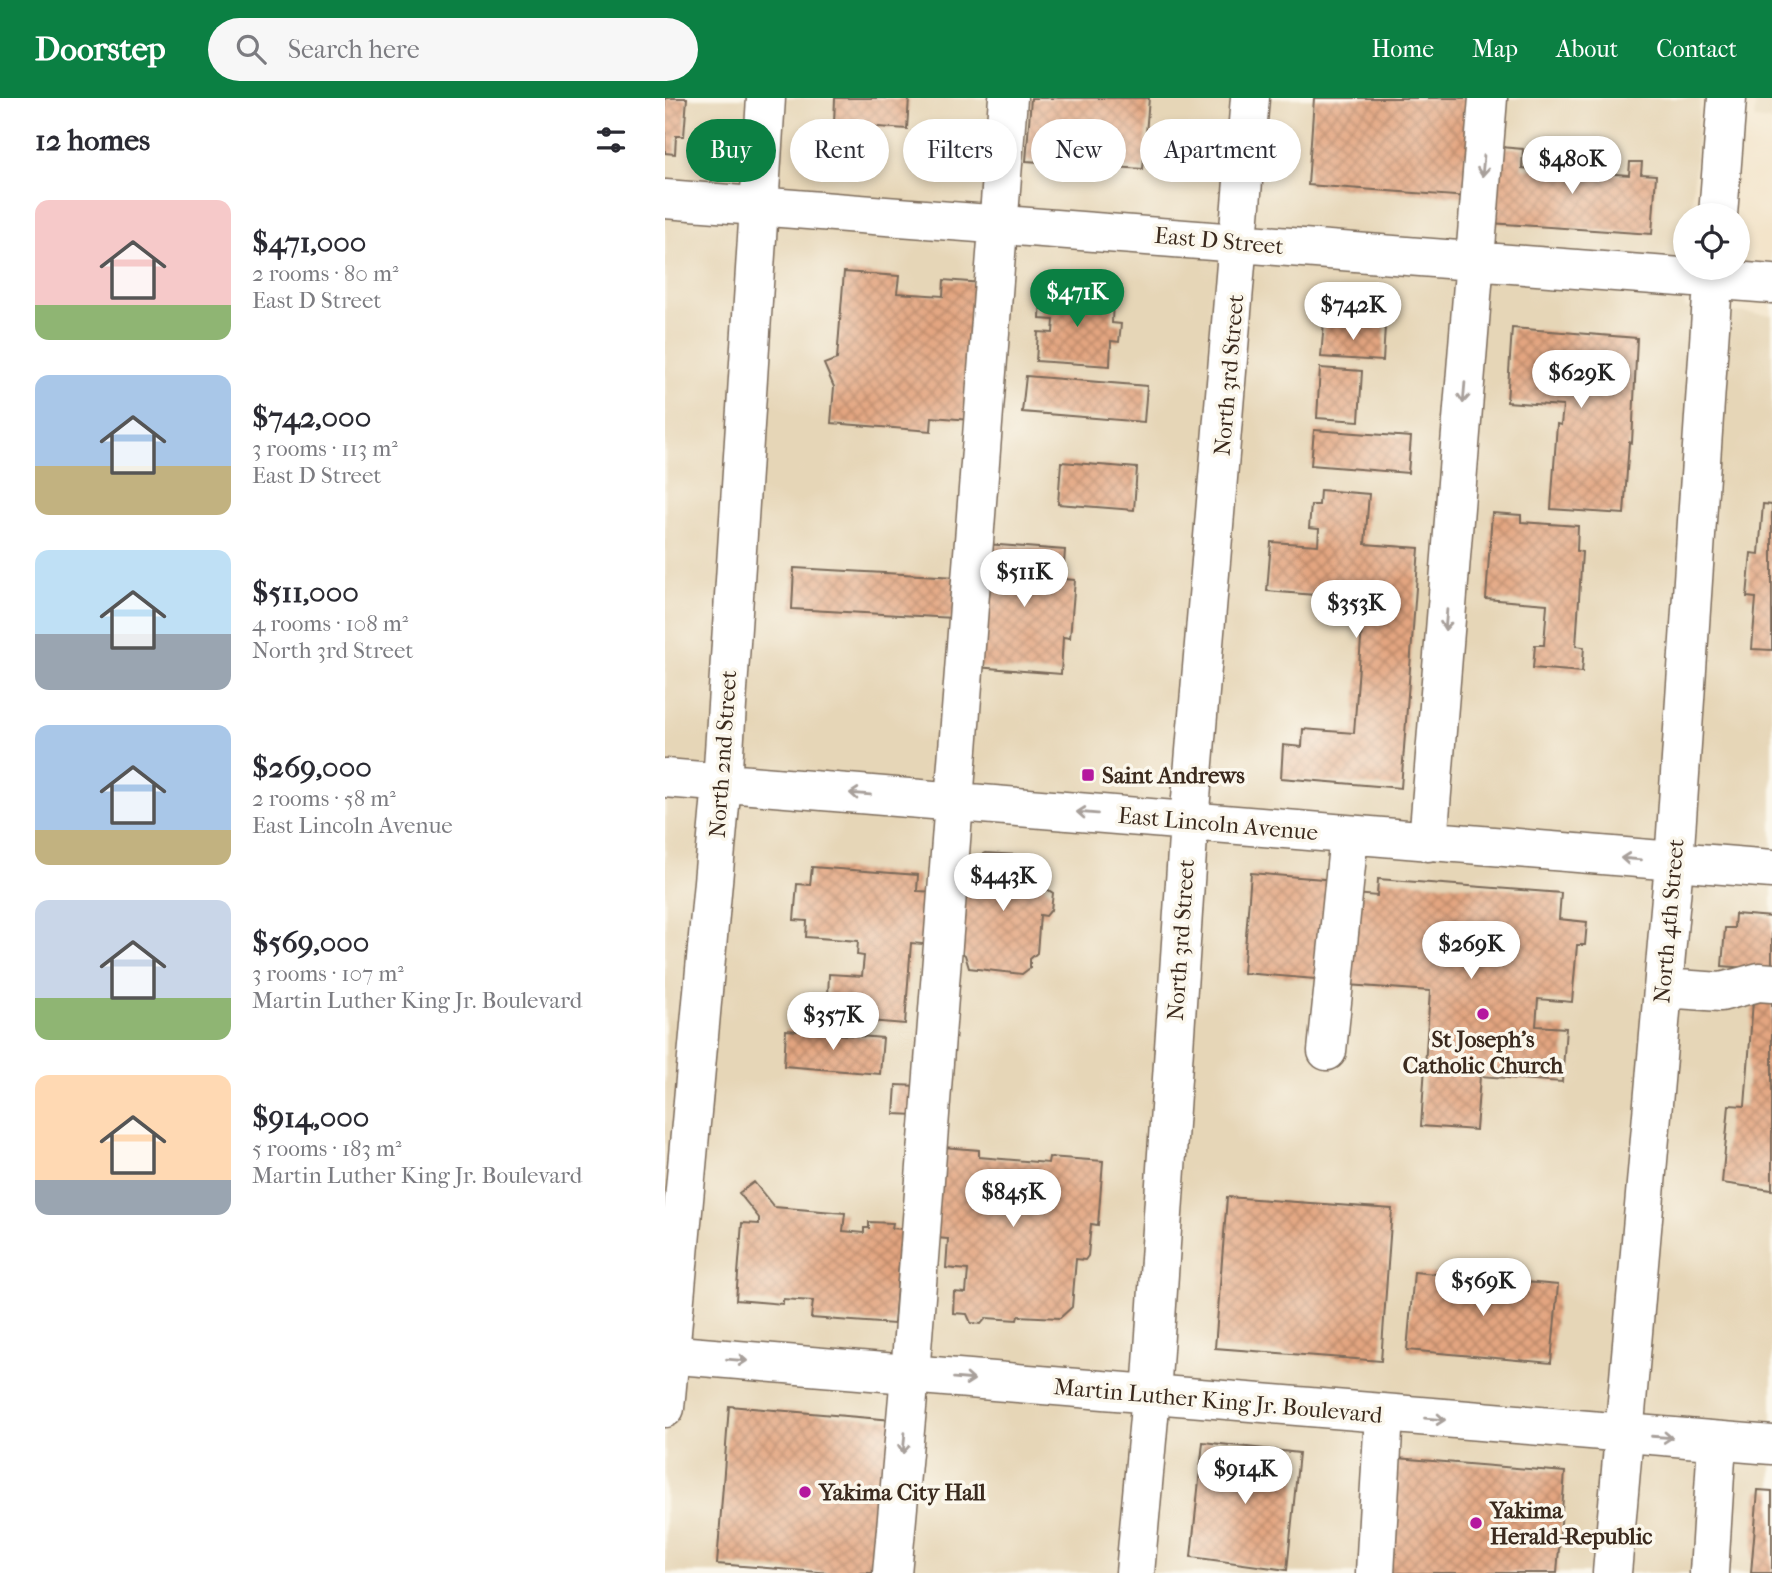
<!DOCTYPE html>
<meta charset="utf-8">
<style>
:root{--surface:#fff;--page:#f7f7f7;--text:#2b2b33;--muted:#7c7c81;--accent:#0b8043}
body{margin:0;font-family:"IM FELL French Canon",serif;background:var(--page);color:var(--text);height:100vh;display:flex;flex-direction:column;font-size:26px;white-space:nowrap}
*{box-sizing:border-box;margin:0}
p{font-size:23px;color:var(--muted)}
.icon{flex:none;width:38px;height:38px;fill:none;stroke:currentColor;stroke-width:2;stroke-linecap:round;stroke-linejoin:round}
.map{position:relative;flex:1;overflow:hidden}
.panel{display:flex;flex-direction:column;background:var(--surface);width:665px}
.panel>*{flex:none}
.guide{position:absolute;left:21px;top:21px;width:665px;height:63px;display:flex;gap:14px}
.controls{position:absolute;left:1008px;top:105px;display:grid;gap:14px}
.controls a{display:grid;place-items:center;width:77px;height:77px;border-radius:50%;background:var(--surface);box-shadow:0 4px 10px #0003;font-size:35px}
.price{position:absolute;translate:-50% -60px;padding:0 16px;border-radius:24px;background:#fff;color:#222;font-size:23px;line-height:46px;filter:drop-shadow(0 2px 4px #0008)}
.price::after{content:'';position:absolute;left:50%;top:42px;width:21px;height:16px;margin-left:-10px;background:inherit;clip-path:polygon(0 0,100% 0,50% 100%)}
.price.on{background:var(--accent);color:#fff}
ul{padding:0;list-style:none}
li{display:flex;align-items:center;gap:21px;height:175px;padding:0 35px}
li span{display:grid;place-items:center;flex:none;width:196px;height:140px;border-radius:14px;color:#555}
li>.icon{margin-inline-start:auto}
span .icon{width:84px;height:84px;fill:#fffc;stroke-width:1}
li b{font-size:30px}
h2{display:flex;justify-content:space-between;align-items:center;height:84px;padding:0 35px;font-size:30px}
.chip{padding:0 24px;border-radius:32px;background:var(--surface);box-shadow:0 4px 10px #0003;font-size:24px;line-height:63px}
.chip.on{background:var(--accent);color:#fff}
header{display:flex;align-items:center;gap:42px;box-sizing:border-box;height:98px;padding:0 35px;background:var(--accent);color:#fff}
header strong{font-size:33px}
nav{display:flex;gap:38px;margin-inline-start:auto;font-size:24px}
.search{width:490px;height:63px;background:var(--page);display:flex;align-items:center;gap:18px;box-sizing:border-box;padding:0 24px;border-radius:38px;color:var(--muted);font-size:26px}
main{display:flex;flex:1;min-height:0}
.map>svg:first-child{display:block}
.built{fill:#e6d6b7}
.building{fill:url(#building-cross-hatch)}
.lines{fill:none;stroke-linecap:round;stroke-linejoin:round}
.minor-casing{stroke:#7b6b5a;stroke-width:41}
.major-casing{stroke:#7b6b5a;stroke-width:41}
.minor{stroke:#fff;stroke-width:38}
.major{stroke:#fff;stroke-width:38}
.oneway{stroke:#a79f9a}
.poi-dot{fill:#b5179e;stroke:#fbf7ec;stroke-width:2.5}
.labels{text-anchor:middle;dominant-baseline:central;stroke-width:7;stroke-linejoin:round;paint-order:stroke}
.street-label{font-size:23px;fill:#3b2a1e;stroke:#fbf7ec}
.poi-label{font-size:23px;font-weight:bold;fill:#3b2a1e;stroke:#fbf7ec;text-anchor:start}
</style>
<header>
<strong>Doorstep</strong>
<div class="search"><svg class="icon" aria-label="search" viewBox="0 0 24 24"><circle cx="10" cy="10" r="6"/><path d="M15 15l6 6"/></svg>Search here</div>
<nav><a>Home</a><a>Map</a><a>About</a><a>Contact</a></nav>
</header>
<main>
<section class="panel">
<h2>12 homes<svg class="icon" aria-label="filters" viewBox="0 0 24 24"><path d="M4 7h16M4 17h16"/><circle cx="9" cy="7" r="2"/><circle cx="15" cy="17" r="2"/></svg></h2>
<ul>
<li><span style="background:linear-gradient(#f6c9c9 75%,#8fb573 0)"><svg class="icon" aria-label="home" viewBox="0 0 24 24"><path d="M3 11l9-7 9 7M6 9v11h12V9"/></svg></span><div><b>$471,000</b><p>2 rooms · 80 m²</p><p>East D Street</p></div></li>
<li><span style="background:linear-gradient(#a9c7e8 65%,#c2b280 0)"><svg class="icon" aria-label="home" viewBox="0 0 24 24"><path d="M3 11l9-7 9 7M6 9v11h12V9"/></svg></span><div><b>$742,000</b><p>3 rooms · 113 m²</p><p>East D Street</p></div></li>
<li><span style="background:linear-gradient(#bfe0f5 60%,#9aa5b1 0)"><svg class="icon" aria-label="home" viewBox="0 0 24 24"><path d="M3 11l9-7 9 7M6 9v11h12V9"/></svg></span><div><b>$511,000</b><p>4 rooms · 108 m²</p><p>North 3rd Street</p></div></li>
<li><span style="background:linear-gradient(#a9c7e8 75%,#c2b280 0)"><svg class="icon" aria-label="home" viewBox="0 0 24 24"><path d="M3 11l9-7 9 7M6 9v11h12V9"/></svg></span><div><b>$269,000</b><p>2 rooms · 58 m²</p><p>East Lincoln Avenue</p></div></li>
<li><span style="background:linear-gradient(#c9d6e8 70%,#8fb573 0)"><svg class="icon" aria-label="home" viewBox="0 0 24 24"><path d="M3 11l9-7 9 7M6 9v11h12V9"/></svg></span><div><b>$569,000</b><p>3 rooms · 107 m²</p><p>Martin Luther King Jr. Boulevard</p></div></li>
<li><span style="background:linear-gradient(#ffd9b3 75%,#9aa5b1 0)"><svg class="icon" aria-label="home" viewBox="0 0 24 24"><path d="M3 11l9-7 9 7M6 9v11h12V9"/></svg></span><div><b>$914,000</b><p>5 rooms · 183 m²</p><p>Martin Luther King Jr. Boulevard</p></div></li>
</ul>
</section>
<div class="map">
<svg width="1107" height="1475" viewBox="0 0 1107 1475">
<defs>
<pattern id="building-cross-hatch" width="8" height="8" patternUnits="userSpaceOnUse" patternTransform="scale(1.75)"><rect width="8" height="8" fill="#e3a580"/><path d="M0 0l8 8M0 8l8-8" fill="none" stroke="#b98768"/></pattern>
</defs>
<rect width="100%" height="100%" fill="#fbf7ec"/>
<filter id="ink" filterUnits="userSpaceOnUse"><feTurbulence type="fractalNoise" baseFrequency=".0143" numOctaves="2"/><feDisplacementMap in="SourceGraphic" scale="14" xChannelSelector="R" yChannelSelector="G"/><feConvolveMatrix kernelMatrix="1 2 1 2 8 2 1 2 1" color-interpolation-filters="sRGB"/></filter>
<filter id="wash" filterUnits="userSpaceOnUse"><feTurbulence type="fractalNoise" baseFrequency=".00686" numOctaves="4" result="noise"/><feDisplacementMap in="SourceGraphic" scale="28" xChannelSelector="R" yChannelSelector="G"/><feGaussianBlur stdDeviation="1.57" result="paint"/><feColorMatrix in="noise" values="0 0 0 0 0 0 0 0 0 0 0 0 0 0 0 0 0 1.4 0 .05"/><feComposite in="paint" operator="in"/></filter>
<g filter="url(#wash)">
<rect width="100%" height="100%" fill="#f3e4ca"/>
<path class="built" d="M 0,0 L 1035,0 L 1026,117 L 1020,117 L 1022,170 L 1019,210 L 1107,217 L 1107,1475 L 0,1475 Z
M 1091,0 L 1107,0 L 1107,23 L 1089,21 Z"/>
<g id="blocks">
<path class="building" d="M 0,0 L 22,0 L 19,38 L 11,38 L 10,56 L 0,55 Z
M 170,0 L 244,0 L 242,31 L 169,26 Z
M 366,0 L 484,0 L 478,71 L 361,63 Z
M 649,0 L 809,0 L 803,99 L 643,87 Z
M 835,49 L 858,51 L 857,70 L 889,73 L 890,52 L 910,53 L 908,73 L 964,77 L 965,64 L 977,64 L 976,76 L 991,77 L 987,136 L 825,125 Z
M 179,174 L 234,178 L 232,195 L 278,198 L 279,182 L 317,185 L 306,322 L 267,319 L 266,333 L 166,325 L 169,289 L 159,266 L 172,261 Z
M 393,192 L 432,195 L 432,199 L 448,200 L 447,225 L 456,226 L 454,244 L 446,243 L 445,268 L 371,263 L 373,234 L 388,235 L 389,222 L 375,221 L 376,194 L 392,195 Z
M 659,224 L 720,228 L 718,263 L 656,259 Z
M 847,230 L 972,240 L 967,345 L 964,344 L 959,416 L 886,411 L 892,326 L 896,327 L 898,308 L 842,304 Z
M 655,270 L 697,273 L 694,323 L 652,320 Z
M 361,278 L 482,288 L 479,324 L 357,314 Z
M 649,332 L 746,339 L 743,375 L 646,367 Z
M 396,364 L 472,370 L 469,412 L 393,406 Z
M 655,392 L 704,396 L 700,446 L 754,450 L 736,690 L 616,680 L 618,647 L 637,649 L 638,631 L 689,635 L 699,501 L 602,493 L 606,444 L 653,447 L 654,431 L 644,430 L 646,407 L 654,407 Z
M 1098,406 L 1107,407 L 1107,552 L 1087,551 L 1091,500 L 1082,499 L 1086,455 L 1094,456 Z
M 827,415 L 856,417 L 856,424 L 913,428 L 912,453 L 917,454 L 911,548 L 919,549 L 917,574 L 868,570 L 870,547 L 879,547 L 882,506 L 821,501 Z
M 320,446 L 400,452 L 398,481 L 410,482 L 405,540 L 398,539 L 396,576 L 311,569 Z
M 129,470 L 291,479 L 289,520 L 127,511 Z
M 320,755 L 367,758 L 372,765 L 373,773 L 380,779 L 379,789 L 388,795 L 386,812 L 381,818 L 375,817 L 372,855 L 365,861 L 365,870 L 357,876 L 304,870 L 300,857 L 292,851 L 304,775 L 312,769 L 314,758 Z
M 147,769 L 253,777 L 252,793 L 273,794 L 269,847 L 246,845 L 240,926 L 155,919 L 157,898 L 163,898 L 164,876 L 197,878 L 199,858 L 192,857 L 193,843 L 141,839 L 142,823 L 129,822 L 132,786 L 145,787 Z
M 586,775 L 670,782 L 662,882 L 578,875 Z
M 713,781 L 896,795 L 894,821 L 922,824 L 920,847 L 912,847 L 907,904 L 873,901 L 871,928 L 901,930 L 897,984 L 815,978 L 811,1032 L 756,1028 L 765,893 L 683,887 L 690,796 L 712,798 Z
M 1070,816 L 1107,819 L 1107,872 L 1057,868 L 1060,830 L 1069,830 Z
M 1088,903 L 1107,904 L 1107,1092 L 1057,1085 L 1064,1007 L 1080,1008 Z
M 121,932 L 218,940 L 215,976 L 119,968 Z
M 231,987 L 254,988 L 252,1017 L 229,1016 Z
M 266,1048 L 314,1052 L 314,1059 L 383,1065 L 384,1059 L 438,1063 L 433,1127 L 426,1126 L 423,1158 L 420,1162 L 411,1161 L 407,1209 L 395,1220 L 353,1218 L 352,1222 L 321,1220 L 316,1226 L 306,1225 L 302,1216 L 288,1215 L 289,1194 L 301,1195 L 303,1172 L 281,1170 L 283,1141 L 259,1139 Z
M 89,1084 L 109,1109 L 180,1115 L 178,1133 L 199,1135 L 199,1130 L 204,1130 L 204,1124 L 228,1125 L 227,1130 L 237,1131 L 229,1226 L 146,1220 L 148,1203 L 118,1201 L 118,1206 L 71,1202 L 77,1125 L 94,1126 L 94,1120 L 74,1095 Z
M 562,1099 L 727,1111 L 716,1263 L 550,1250 Z
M 749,1174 L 893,1187 L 886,1265 L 742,1252 Z
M 64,1308 L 228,1322 L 216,1475 L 166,1475 L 52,1466 Z
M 538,1344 L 634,1355 L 622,1472 L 526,1459 Z
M 732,1360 L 900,1374 L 892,1475 L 723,1475 Z
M 1093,1392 L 1107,1393 L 1107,1475 L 1086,1475 Z"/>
</g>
</g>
<g filter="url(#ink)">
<use href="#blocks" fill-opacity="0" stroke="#7b6b5a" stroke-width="2"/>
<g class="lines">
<defs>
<path id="minor" d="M 0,101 L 1107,186
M 1053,117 L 1062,0
M 0,680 L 1107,771
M 763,744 L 823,0
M 998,890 L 1056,894 L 1094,884 L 1107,885
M 662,953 L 684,738
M 0,1310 L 57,685 L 101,0
M 227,1475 L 245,1277 L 343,0
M 470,1475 L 486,1297 L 524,724 L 585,0
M 710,1475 L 719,1316
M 947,1475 L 1009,765 L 1049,170
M 1044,1475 L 1052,1343"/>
<path id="major" d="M 0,1256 L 1107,1347"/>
</defs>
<use href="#minor" class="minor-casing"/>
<use href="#major" class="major-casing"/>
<use href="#minor" class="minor"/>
<use href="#major" class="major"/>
</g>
<defs><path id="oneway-shaft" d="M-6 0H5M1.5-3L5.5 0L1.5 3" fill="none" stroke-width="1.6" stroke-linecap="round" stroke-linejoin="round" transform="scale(1.75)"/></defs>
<g class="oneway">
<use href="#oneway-shaft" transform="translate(818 68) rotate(95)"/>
<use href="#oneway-shaft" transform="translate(799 295) rotate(95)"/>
<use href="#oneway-shaft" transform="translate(781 522) rotate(95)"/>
<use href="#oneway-shaft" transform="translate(195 696) rotate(-175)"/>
<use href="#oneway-shaft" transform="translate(422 715) rotate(-175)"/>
<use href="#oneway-shaft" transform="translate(966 761) rotate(-175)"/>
<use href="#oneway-shaft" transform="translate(72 1262) rotate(5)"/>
<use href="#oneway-shaft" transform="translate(299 1281) rotate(5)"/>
<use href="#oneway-shaft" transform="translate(770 1321) rotate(5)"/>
<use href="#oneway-shaft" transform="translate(997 1339) rotate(4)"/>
<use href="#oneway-shaft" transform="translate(239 1345) rotate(95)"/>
</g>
</g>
<g class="poi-dot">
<rect x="416" y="670" width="14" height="14" rx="3.5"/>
<circle cx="818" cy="916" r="7"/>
<circle cx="140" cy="1394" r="7"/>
<circle cx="811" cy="1425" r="7"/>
</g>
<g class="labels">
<g class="street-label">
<text transform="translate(554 143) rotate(5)">East D Street</text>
<text transform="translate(564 277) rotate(-85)">North 3rd Street</text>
<text transform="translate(58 656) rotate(-86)">North 2nd Street</text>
<text transform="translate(553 726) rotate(5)">East Lincoln Avenue</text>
<text transform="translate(1004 823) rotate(-85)">North 4th Street</text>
<text transform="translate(516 842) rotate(-86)">North 3rd Street</text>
<text transform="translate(553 1303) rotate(5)">Martin Luther King Jr. Boulevard</text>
</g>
<g class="poi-label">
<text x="437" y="677">Saint Andrews</text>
<text x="818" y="941" text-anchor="middle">St Joseph's<tspan x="818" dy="26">Catholic Church</tspan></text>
<text x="154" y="1394">Yakima City Hall</text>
<text x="825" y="1412">Yakima<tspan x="825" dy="26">Herald-Republic</tspan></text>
</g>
</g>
</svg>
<div class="controls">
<a><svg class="icon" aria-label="locate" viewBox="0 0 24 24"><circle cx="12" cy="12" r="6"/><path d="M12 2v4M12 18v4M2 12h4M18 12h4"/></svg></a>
</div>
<b class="price" style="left:907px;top:98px">$480K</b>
<b class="price on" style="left:412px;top:231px">$471K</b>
<b class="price" style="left:688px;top:244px">$742K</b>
<b class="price" style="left:916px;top:312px">$629K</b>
<b class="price" style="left:359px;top:511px">$511K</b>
<b class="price" style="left:691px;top:542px">$353K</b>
<b class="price" style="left:338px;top:815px">$443K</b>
<b class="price" style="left:806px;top:883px">$269K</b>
<b class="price" style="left:168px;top:954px">$357K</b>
<b class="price" style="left:348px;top:1131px">$845K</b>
<b class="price" style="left:818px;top:1220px">$569K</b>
<b class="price" style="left:580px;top:1408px">$914K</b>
<div class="guide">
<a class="chip on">Buy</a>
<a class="chip">Rent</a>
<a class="chip">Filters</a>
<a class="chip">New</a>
<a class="chip">Apartment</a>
</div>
</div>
</main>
